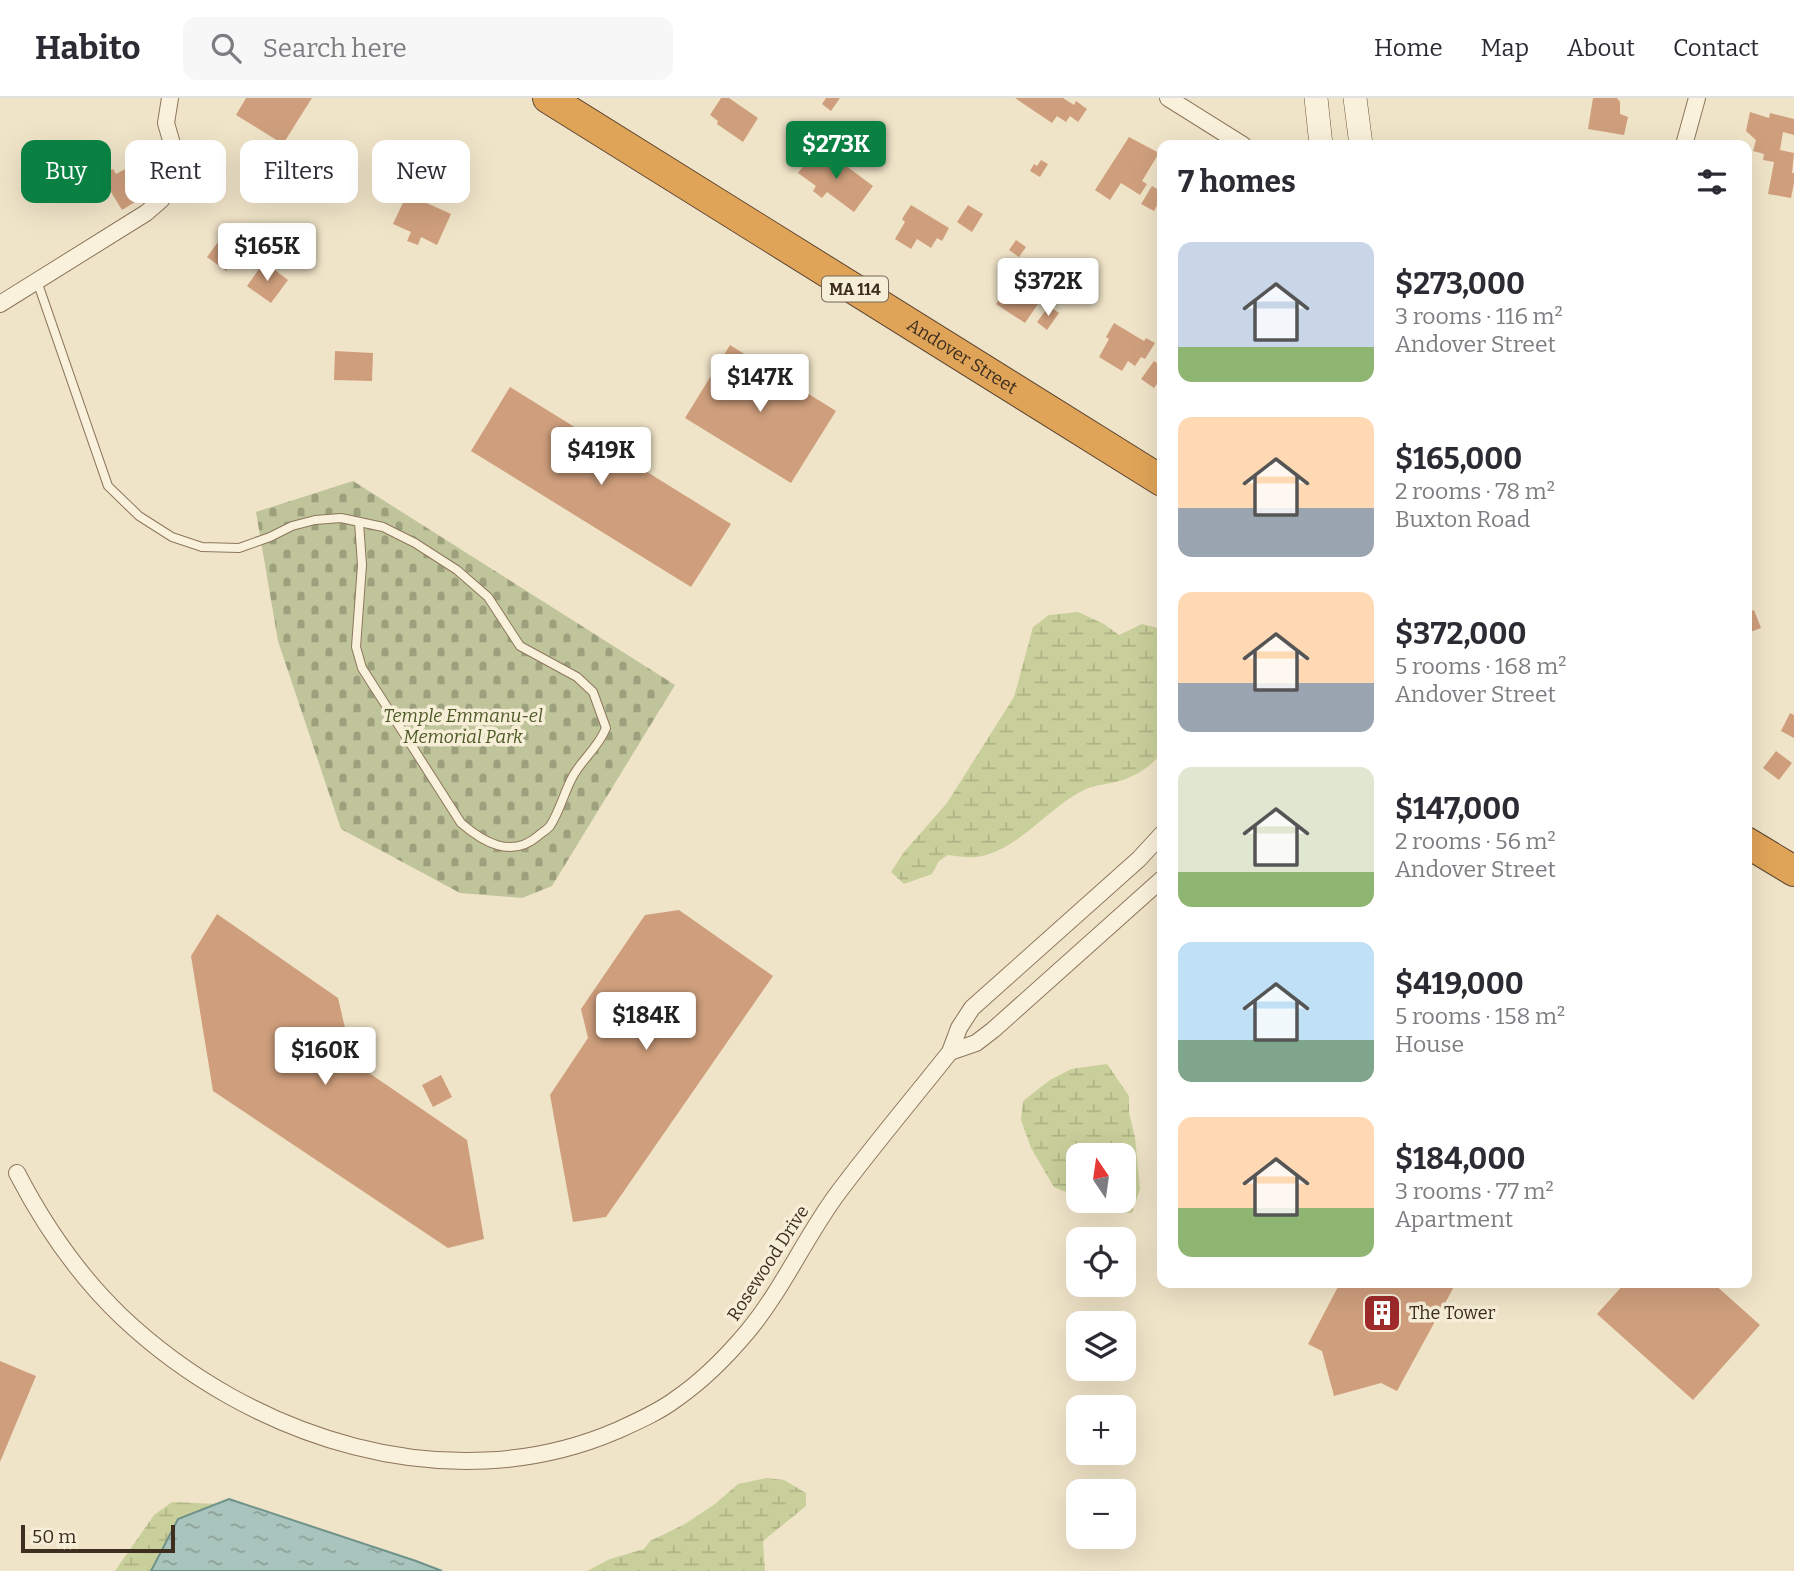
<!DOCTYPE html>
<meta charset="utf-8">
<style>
:root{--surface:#fff;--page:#f7f7f7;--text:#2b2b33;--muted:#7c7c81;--line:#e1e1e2;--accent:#0b8043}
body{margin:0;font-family:Bitter,serif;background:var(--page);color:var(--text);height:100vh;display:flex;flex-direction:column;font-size:26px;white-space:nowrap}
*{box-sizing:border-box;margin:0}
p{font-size:23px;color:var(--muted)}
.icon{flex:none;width:38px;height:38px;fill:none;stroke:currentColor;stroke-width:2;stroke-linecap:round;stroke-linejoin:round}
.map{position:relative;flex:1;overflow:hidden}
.side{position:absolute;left:1157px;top:42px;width:595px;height:1148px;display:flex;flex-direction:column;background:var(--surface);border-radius:14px;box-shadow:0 7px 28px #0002}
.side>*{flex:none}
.hud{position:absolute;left:21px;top:42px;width:665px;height:63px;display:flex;gap:14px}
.needle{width:46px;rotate:347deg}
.controls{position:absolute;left:1066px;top:1045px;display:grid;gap:14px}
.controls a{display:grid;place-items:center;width:70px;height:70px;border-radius:14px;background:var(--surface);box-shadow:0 7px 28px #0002;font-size:35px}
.scale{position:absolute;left:21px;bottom:18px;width:154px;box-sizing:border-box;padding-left:7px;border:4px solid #3d2e20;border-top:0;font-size:19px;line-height:24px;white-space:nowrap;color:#3d2e20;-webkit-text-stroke:5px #f7eed8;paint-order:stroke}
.price{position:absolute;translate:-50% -60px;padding:0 16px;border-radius:7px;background:#fff;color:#222;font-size:23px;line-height:46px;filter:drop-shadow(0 2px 4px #0008)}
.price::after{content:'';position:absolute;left:50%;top:42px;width:21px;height:16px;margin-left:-10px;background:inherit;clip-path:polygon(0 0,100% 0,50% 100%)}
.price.current{background:var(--accent);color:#fff}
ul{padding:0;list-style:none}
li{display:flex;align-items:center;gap:21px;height:175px;padding:0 21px}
li span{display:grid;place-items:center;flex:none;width:196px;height:140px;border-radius:14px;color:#555}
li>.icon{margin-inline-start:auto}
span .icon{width:84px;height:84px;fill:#fffc;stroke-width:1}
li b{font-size:30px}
h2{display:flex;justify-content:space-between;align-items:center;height:84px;padding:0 21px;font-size:30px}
.pill{padding:0 24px;border-radius:14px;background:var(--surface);box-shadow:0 7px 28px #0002;font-size:24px;line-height:63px}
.pill.current{background:var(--accent);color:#fff}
header{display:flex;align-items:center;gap:42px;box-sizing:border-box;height:98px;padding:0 35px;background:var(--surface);border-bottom:2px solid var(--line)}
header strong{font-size:33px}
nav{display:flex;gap:38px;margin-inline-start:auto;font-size:24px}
.search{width:490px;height:63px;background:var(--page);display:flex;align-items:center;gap:18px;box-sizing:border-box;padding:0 24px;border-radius:14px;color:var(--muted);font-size:26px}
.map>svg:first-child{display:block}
.wetland{fill:url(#wetland-marsh)}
.cemetery{fill:url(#cemetery-stones)}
.water{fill:url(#water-ripples);stroke:#6f938a;stroke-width:2}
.building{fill:#cf9f7d}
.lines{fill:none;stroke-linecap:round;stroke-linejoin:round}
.lane-casing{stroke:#8d765c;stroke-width:10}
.street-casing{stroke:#8d765c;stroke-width:18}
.secondary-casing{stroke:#6f573f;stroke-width:24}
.highway-casing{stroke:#5b4430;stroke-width:32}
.lane{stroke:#faf1dc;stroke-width:8}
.street{stroke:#faf1dc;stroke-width:16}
.secondary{stroke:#faf1dc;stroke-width:23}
.highway{stroke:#e0a458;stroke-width:30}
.labels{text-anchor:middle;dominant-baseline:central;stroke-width:7;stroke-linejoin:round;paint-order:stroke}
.shield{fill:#f7eed8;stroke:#756857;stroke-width:2}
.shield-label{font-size:16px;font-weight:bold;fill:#3d2e20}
.street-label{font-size:18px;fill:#3d2e20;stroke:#f7eed8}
.park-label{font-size:18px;font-style:italic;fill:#4d5a26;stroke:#f7eed8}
.poi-label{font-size:18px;fill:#3d2e20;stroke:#f7eed8;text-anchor:start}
</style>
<header>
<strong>Habito</strong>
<div class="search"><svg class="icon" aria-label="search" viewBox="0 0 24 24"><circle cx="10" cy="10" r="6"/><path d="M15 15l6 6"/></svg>Search here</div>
<nav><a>Home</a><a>Map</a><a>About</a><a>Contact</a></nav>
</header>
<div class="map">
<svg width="1794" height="1473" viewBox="0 0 1794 1473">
<defs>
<pattern id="wetland-marsh" width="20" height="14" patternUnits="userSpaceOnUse" patternTransform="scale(1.75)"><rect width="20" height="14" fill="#c9cf9b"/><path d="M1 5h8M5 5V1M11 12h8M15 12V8" fill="none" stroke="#aeb285"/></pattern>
<pattern id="cemetery-stones" width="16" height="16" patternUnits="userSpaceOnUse" patternTransform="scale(1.75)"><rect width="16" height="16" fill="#bfc49a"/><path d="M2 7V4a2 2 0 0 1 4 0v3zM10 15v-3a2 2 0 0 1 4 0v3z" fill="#9ca07d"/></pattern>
<pattern id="water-ripples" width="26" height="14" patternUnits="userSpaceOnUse" patternTransform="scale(1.75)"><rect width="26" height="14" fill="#a9c4bc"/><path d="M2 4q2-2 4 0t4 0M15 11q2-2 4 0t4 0" fill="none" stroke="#8ba098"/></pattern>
</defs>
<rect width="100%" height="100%" fill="#f0e4c8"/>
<path class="wetland" d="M 1078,514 L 1104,526 L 1119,537 L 1142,526 L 1162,531 L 1162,653 C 1155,666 1137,677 1123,682 C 1111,686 1098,686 1086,691 C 1050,708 1025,745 986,757 C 973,761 962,759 948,757 L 939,763 L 932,776 L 904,786 L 891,774 L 904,754 L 947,705 L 1014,599 L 1033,529 L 1049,517 Z
M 1107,966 L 1129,998 L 1129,1015 L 1135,1039 L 1140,1091 L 1132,1115 L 1107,1115 L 1085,1103 L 1124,1102 L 1124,1057 L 1078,1057 L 1078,1099 L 1054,1089 L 1031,1050 L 1021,1022 L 1023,1003 L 1050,982 L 1071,971 Z
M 767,1380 L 784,1382 L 806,1395 L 806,1408 L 763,1443 L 765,1473 L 587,1473 L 610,1461 L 644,1451 L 650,1443 L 685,1426 L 715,1406 L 738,1386 Z
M 172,1404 L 219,1406 L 393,1473 L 115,1473 L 154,1417 Z"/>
<path class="cemetery" d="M 353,383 L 675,587 L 552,788 L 522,800 L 460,795 L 341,731 L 278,543 L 256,414 Z"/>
<path class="water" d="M 229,1401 L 416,1463 L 442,1473 L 151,1473 L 178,1421 Z"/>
<path class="building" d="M 246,0 L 312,0 L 283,46 L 236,17 Z
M 721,0 L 729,0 L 758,20 L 743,44 L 717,26 L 718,23 L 710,17 Z
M 826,0 L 840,0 L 831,13 L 822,6 Z
M 1015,0 L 1063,0 L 1074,7 L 1076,3 L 1087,11 L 1078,24 L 1070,18 L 1066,24 L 1057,18 L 1052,25 Z
M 1593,0 L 1617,0 L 1620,4 L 1620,16 L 1628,19 L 1624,37 L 1588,31 Z
M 1750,14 L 1769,20 L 1770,15 L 1794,21 L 1794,37 L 1783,34 L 1780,52 L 1794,55 L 1792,75 L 1794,75 L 1794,85 L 1791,100 L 1768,96 L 1774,64 L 1763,62 L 1764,56 L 1753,53 L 1756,42 L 1746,33 Z
M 1129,39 L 1159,55 L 1142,83 L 1147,86 L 1140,97 L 1121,85 L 1110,102 L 1095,92 Z
M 815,53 L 829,64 L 833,58 L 873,88 L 854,114 L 827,94 L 822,100 L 813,93 L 816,88 L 798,75 Z
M 1041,62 L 1048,66 L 1040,79 L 1030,73 L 1034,66 L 1037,68 Z
M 131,68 L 148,96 L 122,112 L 108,89 L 101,93 L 94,82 L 113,71 L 116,76 Z
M 1152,88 L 1162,94 L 1162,99 L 1154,113 L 1141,106 Z
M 407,96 L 451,116 L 437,147 L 421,139 L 418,147 L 407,143 L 411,134 L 393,126 Z
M 911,107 L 949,130 L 942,143 L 937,140 L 931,150 L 917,141 L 911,151 L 895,141 L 905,124 L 902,121 Z
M 968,107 L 983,116 L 972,134 L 957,124 Z
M 224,136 L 243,150 L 226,173 L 207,159 Z
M 1016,142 L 1026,149 L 1019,159 L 1009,152 Z
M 1016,163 L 1053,184 L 1025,225 L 996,206 L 1015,178 L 1007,173 Z
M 264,164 L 288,182 L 271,205 L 247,188 Z
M 1049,208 L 1059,215 L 1047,232 L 1037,224 Z
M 1114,225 L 1144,243 L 1146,240 L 1155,245 L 1145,261 L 1141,259 L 1135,268 L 1128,263 L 1122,273 L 1099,259 L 1109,241 L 1106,239 Z
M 730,247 L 836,313 L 791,385 L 685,320 Z
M 335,253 L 373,255 L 372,283 L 334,282 Z
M 1154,263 L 1162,269 L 1162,279 L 1154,290 L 1141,281 Z
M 510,289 L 731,426 L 691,489 L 471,353 Z
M 1754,512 L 1761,530 L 1750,534 L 1746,525 L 1746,515 Z
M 1790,615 L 1794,617 L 1794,640 L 1781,633 Z
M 1776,653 L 1792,665 L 1779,682 L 1763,670 Z
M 679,812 L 773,878 L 606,1119 L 573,1124 L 550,997 L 588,940 L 581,911 L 645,817 Z
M 217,816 L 338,900 L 353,964 L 467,1042 L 484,1141 L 448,1150 L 213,993 L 191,858 Z
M 441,977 L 452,999 L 433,1009 L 422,987 Z
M 1340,1185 L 1456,1185 L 1397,1293 L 1381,1285 L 1334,1298 L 1322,1253 L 1308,1246 Z
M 1625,1185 L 1713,1185 L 1760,1227 L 1693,1302 L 1597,1216 Z
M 0,1263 L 36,1278 L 0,1364 Z"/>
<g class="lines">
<defs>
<path id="lane" d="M 37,183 L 108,388 L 139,418 L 172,439 L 202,449 L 239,450 L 270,439 L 292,428 L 315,422 L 341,420 L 383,429 L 415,445 L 457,472 L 488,499 L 520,548 L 577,579 L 593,594 L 606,630 C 598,650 583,660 573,678 C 564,694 560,713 550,728 C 547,732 541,735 538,738 C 511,761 483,744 461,725 L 362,570 L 356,549 L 362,467 L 359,424"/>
<path id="street" d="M 1168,0 L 1243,47
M 1684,47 L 1697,0
M 0,206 L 146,115 L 161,102 L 179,70 L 166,25 L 170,0
M 950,954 L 976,945 L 993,932 L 1162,781
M 17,1075 C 45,1129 78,1177 122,1219 C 250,1340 448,1405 616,1333 C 636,1324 659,1314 676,1301 C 702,1283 728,1257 748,1233 C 782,1192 804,1142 835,1099 C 872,1049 912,1002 950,954 L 959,930 L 972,910 L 1139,761 L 1162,736"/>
<path id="secondary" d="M 1316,0 L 1321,47
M 1355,0 L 1361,47"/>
<g id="highway">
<path id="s1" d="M 548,0 L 1162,383"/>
<path d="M 1746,744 L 1794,773"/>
</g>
</defs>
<use href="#lane" class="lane-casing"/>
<use href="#street" class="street-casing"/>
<use href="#secondary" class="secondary-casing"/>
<use href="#highway" class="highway-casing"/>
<use href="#lane" class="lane"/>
<use href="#street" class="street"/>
<use href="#secondary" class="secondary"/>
<use href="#highway" class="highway"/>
</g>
<defs>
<symbol id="building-square" viewBox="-11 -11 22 22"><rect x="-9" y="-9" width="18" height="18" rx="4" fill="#9e2a2b" stroke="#f7eed8"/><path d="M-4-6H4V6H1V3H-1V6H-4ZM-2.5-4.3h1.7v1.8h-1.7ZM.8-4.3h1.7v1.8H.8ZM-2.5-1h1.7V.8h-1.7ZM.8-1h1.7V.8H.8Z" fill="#fff"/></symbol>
</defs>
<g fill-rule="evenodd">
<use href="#building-square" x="1360" y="1193" width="44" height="44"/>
</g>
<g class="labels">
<rect class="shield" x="822" y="178.5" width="66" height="25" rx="5"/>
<g class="shield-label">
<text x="855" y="191">MA 114</text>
</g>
<g class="street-label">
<text stroke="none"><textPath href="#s1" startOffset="488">Andover Street</textPath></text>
<text transform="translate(768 1165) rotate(-57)">Rosewood Drive</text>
</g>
<g class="park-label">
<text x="463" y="618">Temple Emmanu-el<tspan x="463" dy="21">Memorial Park</tspan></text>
</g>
<g class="poi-label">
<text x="1409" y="1215">The Tower</text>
</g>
</g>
</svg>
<div class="controls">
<a><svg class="needle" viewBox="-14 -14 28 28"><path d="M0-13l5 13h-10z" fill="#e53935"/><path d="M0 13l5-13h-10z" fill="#7c7c81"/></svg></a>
<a><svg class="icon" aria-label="locate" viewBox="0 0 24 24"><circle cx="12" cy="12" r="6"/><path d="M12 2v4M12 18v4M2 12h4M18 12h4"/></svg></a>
<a><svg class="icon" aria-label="layers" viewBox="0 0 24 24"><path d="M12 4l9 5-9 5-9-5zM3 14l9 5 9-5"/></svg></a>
<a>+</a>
<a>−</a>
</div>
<div class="scale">50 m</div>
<b class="price current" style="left:836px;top:83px">$273K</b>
<b class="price" style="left:267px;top:185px">$165K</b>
<b class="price" style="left:1048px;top:220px">$372K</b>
<b class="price" style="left:760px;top:316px">$147K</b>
<b class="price" style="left:601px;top:389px">$419K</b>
<b class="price" style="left:646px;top:954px">$184K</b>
<b class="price" style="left:325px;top:989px">$160K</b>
<div class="hud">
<a class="pill current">Buy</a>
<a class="pill">Rent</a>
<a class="pill">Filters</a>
<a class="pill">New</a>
</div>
<section class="side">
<h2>7 homes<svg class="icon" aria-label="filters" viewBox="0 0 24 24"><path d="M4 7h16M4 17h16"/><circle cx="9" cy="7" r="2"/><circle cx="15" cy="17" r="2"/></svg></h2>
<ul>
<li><span style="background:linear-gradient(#c9d6e8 75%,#8fb573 0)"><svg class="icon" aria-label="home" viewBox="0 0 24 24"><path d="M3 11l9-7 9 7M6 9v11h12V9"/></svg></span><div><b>$273,000</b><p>3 rooms · 116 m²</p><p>Andover Street</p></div></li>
<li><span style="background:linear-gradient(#ffd9b3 65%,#9aa5b1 0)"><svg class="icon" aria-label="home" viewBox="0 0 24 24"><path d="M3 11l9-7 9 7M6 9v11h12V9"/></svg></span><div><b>$165,000</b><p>2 rooms · 78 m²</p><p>Buxton Road</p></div></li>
<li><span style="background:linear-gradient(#ffd9b3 65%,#9aa5b1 0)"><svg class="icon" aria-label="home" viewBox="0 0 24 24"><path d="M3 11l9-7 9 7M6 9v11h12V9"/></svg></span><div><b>$372,000</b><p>5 rooms · 168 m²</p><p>Andover Street</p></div></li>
<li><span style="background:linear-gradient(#dfe7d0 75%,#8fb573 0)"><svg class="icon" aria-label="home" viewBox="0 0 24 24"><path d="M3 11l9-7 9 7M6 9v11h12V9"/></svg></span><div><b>$147,000</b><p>2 rooms · 56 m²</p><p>Andover Street</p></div></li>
<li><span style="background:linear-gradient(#bfe0f5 70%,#7fa58c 0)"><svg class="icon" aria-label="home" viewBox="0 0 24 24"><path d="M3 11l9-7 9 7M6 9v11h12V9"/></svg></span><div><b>$419,000</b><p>5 rooms · 158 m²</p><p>House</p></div></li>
<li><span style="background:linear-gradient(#ffd9b3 65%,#8fb573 0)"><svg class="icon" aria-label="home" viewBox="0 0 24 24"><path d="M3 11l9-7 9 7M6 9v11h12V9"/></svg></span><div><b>$184,000</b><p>3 rooms · 77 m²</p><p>Apartment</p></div></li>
</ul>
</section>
</div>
